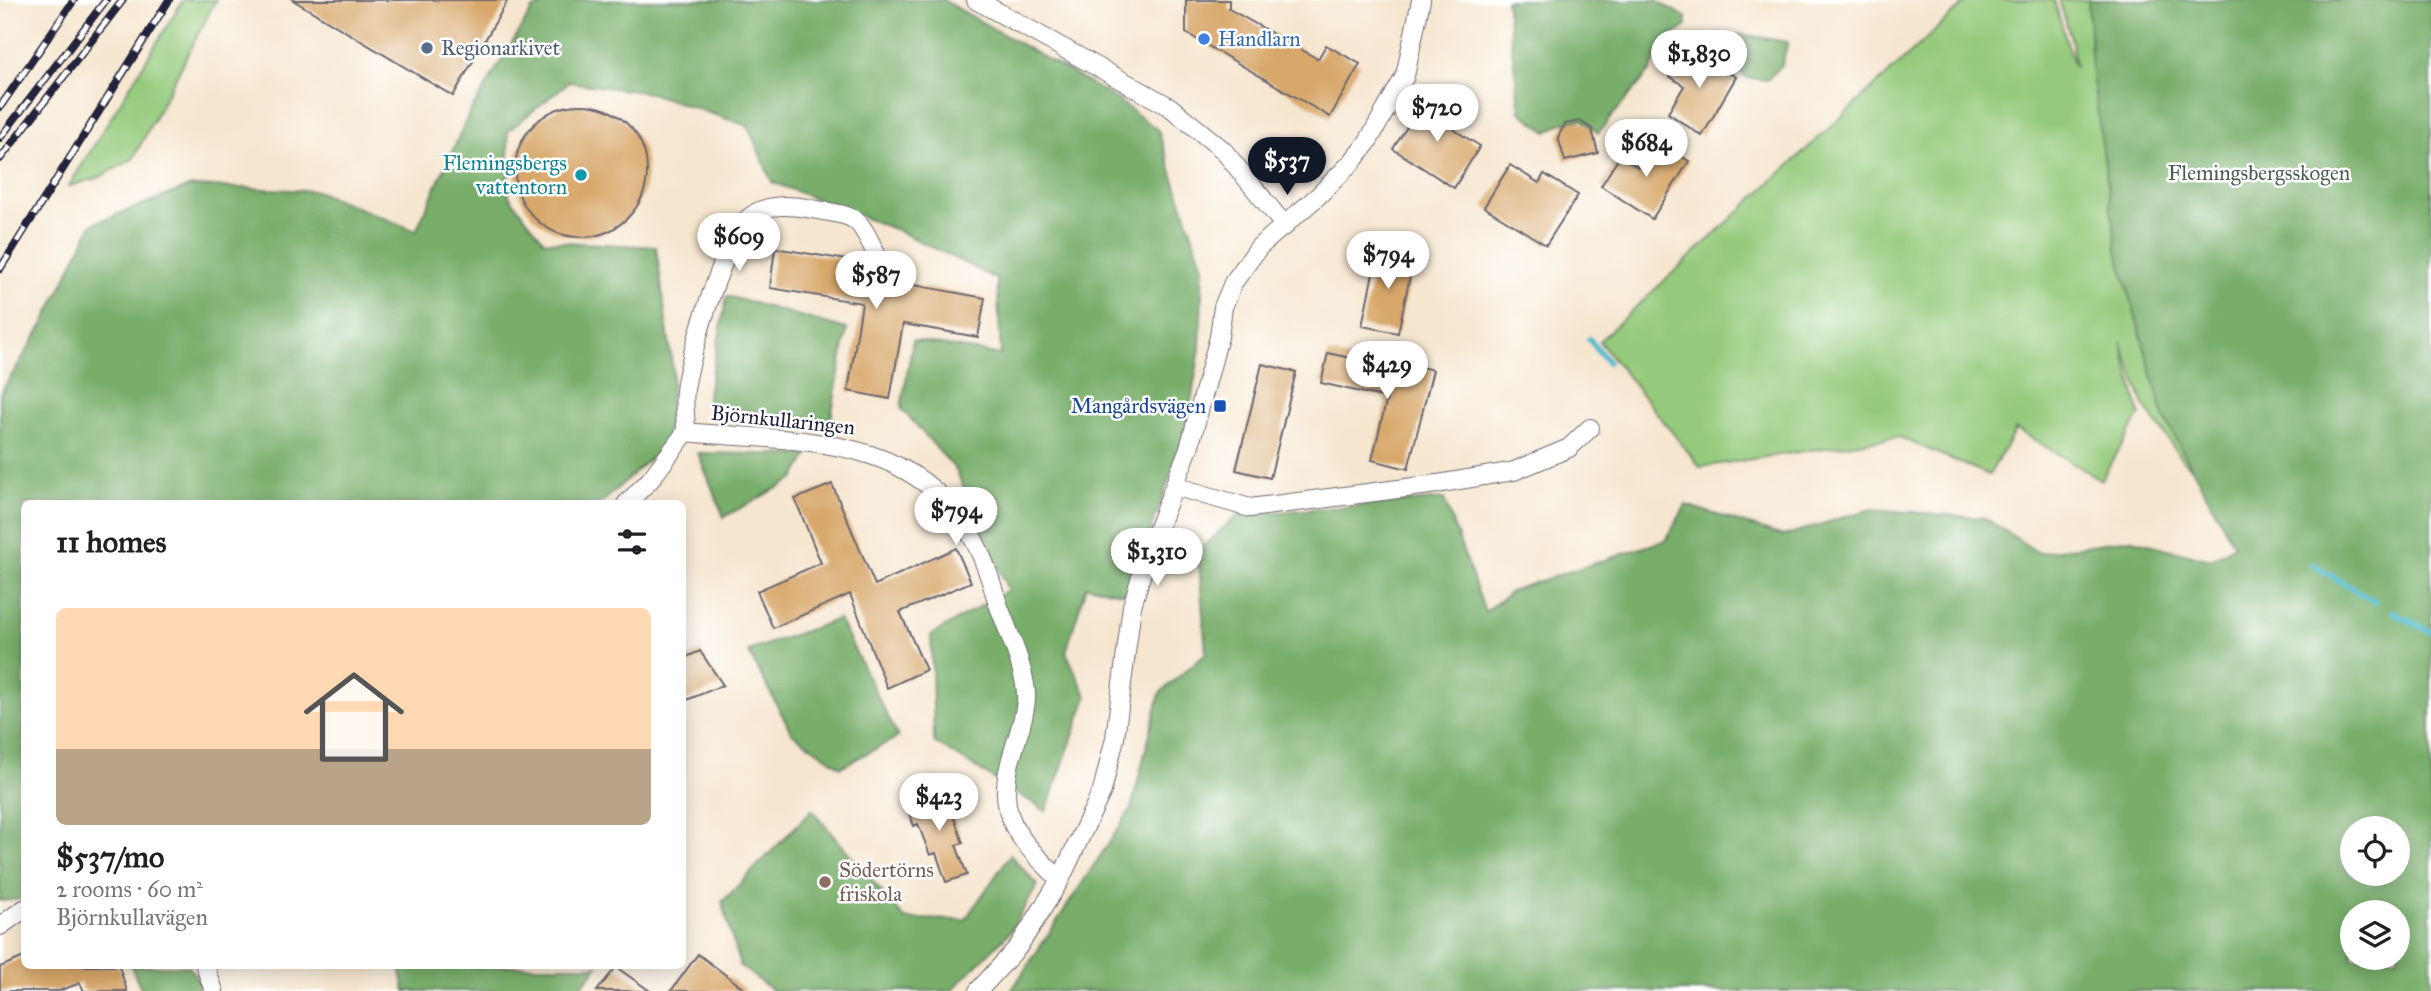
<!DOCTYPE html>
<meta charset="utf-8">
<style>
:root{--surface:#fff;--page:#f2f2f2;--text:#202124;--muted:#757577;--accent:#111827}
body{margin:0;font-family:"IM FELL Great Primer",serif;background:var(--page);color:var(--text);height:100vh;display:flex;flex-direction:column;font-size:26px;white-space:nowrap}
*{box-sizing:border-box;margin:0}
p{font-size:23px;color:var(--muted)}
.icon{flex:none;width:38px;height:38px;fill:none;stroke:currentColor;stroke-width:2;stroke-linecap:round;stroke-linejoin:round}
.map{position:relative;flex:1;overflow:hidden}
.sheet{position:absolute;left:21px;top:500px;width:665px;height:469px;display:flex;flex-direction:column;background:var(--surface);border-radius:10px;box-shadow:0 4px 18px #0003}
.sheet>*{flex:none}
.tools{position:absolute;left:2340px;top:816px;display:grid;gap:14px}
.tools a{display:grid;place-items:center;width:70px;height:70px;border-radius:50%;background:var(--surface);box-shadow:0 4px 18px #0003;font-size:35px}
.price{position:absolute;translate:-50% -60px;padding:0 16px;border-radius:24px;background:#fff;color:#222;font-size:23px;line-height:46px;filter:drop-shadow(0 2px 4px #0008)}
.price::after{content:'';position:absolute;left:50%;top:42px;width:21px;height:16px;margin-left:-10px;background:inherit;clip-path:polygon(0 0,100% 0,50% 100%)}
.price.selected{background:var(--accent);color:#fff}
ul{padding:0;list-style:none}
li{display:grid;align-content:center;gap:14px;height:371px;padding:0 35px}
li span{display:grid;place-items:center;height:217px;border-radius:10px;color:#555}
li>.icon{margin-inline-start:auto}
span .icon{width:126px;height:126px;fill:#fffc;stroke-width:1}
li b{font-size:30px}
h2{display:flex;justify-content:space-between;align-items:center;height:84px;padding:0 35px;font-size:30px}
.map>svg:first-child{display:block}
.green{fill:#95ca7b;stroke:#5c765b;stroke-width:2;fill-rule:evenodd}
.forest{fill:#78ae6b;stroke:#4d6853;stroke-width:2;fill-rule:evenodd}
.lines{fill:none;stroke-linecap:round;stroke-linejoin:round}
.stream{stroke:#51bbce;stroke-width:6}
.building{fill:#d8a76a}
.minor-casing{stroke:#6c676f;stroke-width:20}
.minor{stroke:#fff;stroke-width:18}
.rail-casing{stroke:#22223b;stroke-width:8}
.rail{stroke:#fff;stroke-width:5;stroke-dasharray:16;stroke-linecap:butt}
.shop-dot{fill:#3f7fe0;stroke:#fff;stroke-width:2.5}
.service-dot{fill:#5c6f8a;stroke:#fff;stroke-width:2.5}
.culture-dot{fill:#0f9aa8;stroke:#fff;stroke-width:2.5}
.transit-dot{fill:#1a4fb4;stroke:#fff;stroke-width:2.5}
.education-dot{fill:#8d6e63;stroke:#fff;stroke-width:2.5}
.labels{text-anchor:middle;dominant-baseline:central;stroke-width:5;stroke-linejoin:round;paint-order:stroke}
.shop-label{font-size:21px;fill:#366cbe;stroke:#fff;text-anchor:start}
.service-label{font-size:21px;fill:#4e5e75;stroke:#fff;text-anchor:start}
.culture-label{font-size:21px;fill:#0d838f;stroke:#fff;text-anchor:end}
.park-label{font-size:21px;fill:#4a5d51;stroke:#fff}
.transit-label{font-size:21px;fill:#164399;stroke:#fff;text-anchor:end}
.street-label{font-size:21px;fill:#22223b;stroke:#fff}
.education-label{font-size:21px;fill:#785e54;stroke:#fff;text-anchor:start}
</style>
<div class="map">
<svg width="2431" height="991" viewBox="0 0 2431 991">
<rect width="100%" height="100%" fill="#fff"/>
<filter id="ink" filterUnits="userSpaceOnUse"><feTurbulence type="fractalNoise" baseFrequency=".0143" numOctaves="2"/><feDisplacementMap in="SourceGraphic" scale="14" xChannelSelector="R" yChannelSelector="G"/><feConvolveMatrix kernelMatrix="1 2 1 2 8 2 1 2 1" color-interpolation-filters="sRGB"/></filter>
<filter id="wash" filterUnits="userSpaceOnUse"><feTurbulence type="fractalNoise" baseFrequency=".00686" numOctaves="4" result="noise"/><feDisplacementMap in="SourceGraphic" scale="28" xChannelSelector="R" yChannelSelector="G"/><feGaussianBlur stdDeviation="1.57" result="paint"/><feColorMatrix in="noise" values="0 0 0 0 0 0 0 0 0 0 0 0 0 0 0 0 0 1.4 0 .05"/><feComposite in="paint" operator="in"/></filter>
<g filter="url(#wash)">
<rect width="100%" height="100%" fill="#f6e6cf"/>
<path class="green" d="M 183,0 L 216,0 L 133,159 L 98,178 L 69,186 Z
M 1968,0 L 2054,0 L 2075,68 L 2072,42 L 2059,0 L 2431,0 L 2431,991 L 2042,991 L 2301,555 L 2183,461 L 2144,405 L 2121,342 L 2140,415 L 2101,480 L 2016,429 L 1989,475 L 1899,437 L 1700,467 L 1599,341 ZM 2352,828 L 2398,828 L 2398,873 L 2352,873 ZM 2352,912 L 2398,912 L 2398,957 L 2352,957 Z"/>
<path class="forest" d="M 551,0 L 943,0 L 1115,98 L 1158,130 L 1203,267 L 1200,348 L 1186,433 L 1127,594 L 1086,586 L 1066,652 L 1087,697 L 1046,811 L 934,742 L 931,635 L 1008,590 L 956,470 L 901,408 L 913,340 L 1001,355 L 997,279 L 899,231 L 772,182 L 748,126 L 650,93 L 569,82 L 508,131 L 509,196 L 544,241 L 656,247 L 673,371 L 666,444 L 600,504 L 24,504 L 24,895 L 22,899 L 0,901 L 0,394 L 44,323 L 92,224 L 191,186 L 316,191 L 416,231 L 469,114 L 532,10 Z
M 1506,0 L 1655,0 L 1687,18 L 1687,26 L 1661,43 L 1651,70 L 1598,133 L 1582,119 L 1562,123 L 1547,132 L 1520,112 Z
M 2088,0 L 2431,0 L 2431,991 L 1011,991 L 1131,809 L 1160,693 L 1206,653 L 1198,551 L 1238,515 L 1444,499 L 1485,612 L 1513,590 L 1666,540 L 1686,505 L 1783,536 L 1871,509 L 1985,518 L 2039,553 L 2129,539 L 2211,560 L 2234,545 L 2164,417 L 2117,251 L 2092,73 ZM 2352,828 L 2398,828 L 2398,873 L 2352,873 ZM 2352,912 L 2398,912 L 2398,957 L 2352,957 Z
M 1740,34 L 1788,42 L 1782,65 L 1767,80 L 1746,78 L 1720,43 Z
M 727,296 L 847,329 L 830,423 L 706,404 Z
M 698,453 L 808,455 L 794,479 L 724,517 Z
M 839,619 L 898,737 L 841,767 L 792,733 L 748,651 Z
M 812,810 L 905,919 L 965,920 L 1010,855 L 1038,885 L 1009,933 L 951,991 L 773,991 L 740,966 L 722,902 Z
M 131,966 L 189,966 L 199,982 L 200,991 L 142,991 Z
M 400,966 L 598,966 L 577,991 L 405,991 Z"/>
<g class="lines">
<path class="stream" d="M 1589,339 L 1608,362
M 2312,564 L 2375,602
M 2393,612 L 2431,632"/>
</g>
<g id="blocks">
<path class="building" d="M 293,0 L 508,0 L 453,96 Z
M 1186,0 L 1229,0 L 1229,9 L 1318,59 L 1326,45 L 1360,64 L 1330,117 L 1186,33 Z
M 1687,47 L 1736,77 L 1702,136 L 1668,113 L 1684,86 L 1669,76 Z
M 1426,97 L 1458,117 L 1451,128 L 1480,146 L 1454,188 L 1393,149 Z
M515 171a66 66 0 1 1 132 0a66 66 0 1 1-132 0Z
M 1580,121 L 1592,129 L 1598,153 L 1565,161 L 1558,137 L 1565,124 Z
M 1654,140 L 1689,161 L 1652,219 L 1601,186 L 1620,156 L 1638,167 Z
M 1510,165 L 1539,183 L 1544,174 L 1578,195 L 1546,245 L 1484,207 Z
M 775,248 L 877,265 L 876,278 L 985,298 L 978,337 L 903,324 L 890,399 L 848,391 L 862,303 L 770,288 Z
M 1378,249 L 1414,257 L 1398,333 L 1362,326 Z
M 1328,353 L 1395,368 L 1397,361 L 1433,370 L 1408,469 L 1372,460 L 1387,398 L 1321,383 Z
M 1262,364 L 1296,372 L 1270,478 L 1236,470 Z
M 832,484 L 875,585 L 956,548 L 971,582 L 900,612 L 926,670 L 887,688 L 850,594 L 773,628 L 757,591 L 821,563 L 795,499 Z
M 700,651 L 723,685 L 682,702 L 682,659 Z
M 922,792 L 927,806 L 947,798 L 963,843 L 956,845 L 967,875 L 946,882 L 936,853 L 930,855 L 918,824 L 914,826 L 904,799 Z
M 698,954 L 747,991 L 671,991 Z
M 24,957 L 24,966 L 119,966 L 127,991 L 84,991 L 80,983 L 59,991 L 0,991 L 0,967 Z
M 616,967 L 650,991 L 597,991 Z"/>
</g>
</g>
<g filter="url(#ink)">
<use href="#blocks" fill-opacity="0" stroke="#6c676f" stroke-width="2"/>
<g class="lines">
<defs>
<path id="minor" d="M 976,0 L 1170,107 L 1223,150 L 1285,226
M 686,432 C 686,418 683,403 685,390 C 689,357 726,234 751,216 C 769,203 791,205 812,209 C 856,217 857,213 876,254
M 1174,486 L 1250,508 L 1437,484 L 1514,471 L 1569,448 L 1590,428
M 626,504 L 650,480 L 686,432 C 792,443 908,429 971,535 C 983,555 991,581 998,604 C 1007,629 1028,675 1026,700 C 1024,724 1014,744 1009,767 C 996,822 1025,844 1060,880
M 0,926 L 24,909
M 205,966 L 214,991
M 978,991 L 1018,947 L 1036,919 L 1060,880 L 1102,791 L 1115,738 L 1132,606 L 1147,556 L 1189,448 L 1219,337 L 1223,307 L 1233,283 L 1259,247 L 1317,197 L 1352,162 L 1367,143 L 1405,76 L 1421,0"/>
</defs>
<use href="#minor" class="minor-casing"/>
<use href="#minor" class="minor"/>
<defs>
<path id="rail" d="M 0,107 L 74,0
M 0,138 L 106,0
M 0,159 L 123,0
M 0,269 L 169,0"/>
</defs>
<use href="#rail" class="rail-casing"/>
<use href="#rail" class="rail"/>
</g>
</g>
<circle class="shop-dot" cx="1204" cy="39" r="7"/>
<circle class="service-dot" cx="427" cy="48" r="7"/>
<circle class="culture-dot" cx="581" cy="175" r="7"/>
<rect class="transit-dot" x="1213" y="399" width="14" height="14" rx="3.5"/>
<circle class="education-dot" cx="825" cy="882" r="7"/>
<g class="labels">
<g class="shop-label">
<text x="1218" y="39">Handlarn</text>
</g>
<g class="service-label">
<text x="441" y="48">Regionarkivet</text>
</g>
<g class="culture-label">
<text x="567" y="163">Flemingsbergs<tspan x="567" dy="24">vattentorn</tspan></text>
</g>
<g class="park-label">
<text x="2259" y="173">Flemingsbergsskogen</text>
</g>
<g class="transit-label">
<text x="1206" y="406">Mangårdsvägen</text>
</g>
<g class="street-label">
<text transform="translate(783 420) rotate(6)">Björnkullaringen</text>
</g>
<g class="education-label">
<text x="839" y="870">Södertörns<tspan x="839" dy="24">friskola</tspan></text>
</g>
</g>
</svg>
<div class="tools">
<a><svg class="icon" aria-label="locate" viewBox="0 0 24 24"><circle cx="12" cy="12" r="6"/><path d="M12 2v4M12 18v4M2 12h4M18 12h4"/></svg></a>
<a><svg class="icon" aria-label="layers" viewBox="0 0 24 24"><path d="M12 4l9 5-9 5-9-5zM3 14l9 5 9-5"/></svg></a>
</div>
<b class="price" style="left:1699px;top:90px">$1,830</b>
<b class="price" style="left:1437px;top:144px">$720</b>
<b class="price" style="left:1646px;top:179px">$684</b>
<b class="price selected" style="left:1287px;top:197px">$537</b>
<b class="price" style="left:739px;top:273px">$609</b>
<b class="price" style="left:1388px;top:291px">$794</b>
<b class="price" style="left:876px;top:311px">$587</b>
<b class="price" style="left:1387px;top:401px">$429</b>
<b class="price" style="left:956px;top:547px">$794</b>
<b class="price" style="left:1157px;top:588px">$1,310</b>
<b class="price" style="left:939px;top:833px">$423</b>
<section class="sheet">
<h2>11 homes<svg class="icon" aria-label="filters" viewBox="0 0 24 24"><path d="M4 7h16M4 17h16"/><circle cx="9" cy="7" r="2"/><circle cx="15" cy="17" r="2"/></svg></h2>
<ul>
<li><span style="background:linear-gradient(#ffd9b3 65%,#b9a48a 0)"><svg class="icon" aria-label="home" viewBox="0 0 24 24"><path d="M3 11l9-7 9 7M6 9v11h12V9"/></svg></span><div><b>$537/mo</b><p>2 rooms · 60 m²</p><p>Björnkullavägen</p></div></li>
</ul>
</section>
</div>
